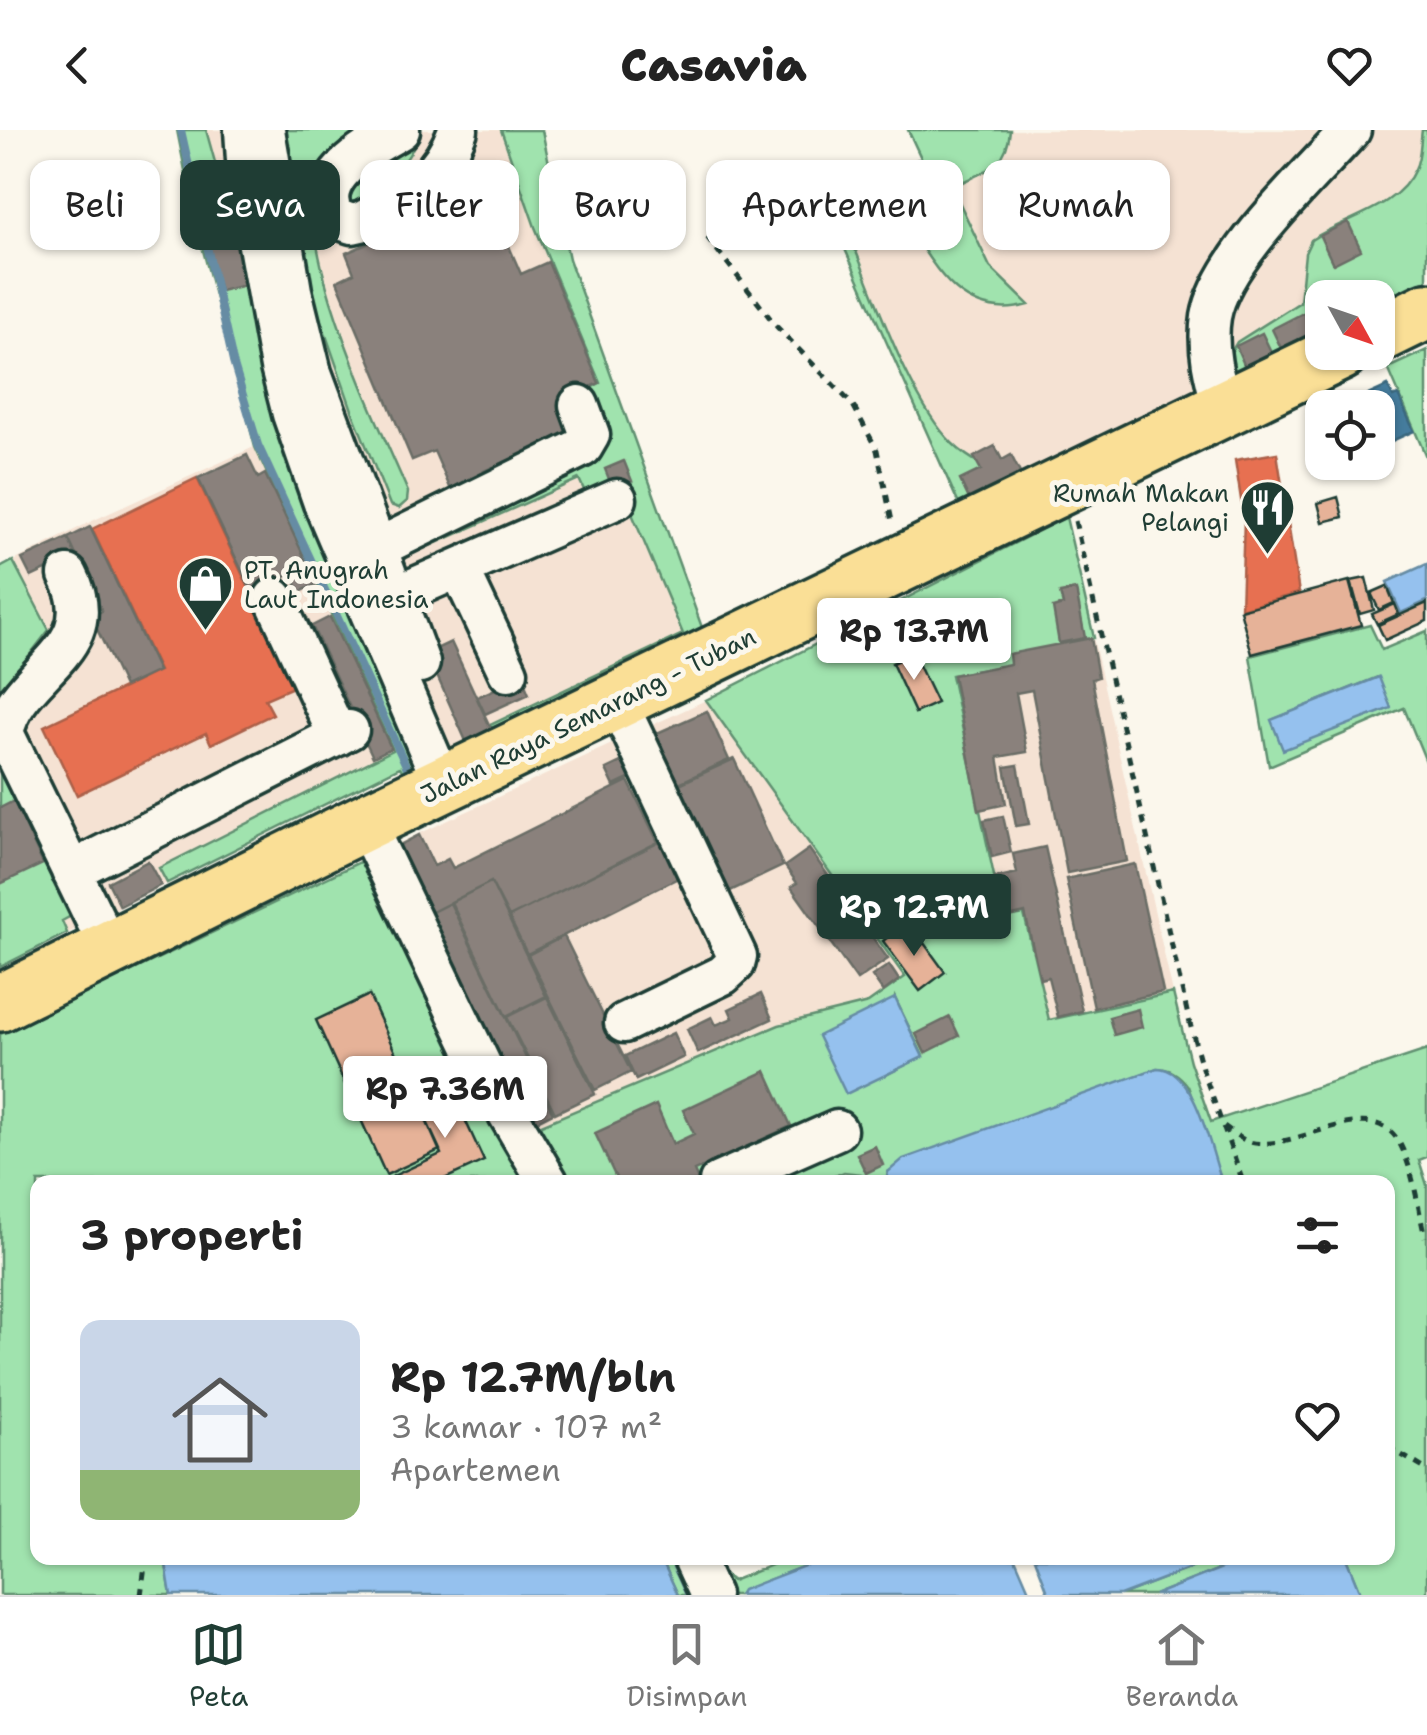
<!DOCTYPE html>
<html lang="id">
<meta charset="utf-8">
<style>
:root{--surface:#fff;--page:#f6f6f6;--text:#222;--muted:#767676;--line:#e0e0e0;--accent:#1f3d34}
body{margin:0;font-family:"Shantell Sans",sans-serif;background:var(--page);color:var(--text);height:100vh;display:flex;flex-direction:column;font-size:38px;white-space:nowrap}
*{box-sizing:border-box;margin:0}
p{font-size:32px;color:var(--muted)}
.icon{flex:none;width:55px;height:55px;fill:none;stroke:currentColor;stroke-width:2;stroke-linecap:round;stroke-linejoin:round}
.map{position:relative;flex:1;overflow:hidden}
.panel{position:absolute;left:30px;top:1045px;width:1365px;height:390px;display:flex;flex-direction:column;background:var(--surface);border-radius:20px;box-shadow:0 2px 8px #0004}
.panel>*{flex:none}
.banner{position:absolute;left:30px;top:30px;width:1368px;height:90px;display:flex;gap:20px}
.needle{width:65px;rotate:130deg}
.controls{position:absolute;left:1305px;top:150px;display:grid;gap:20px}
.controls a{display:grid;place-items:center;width:90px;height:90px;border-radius:20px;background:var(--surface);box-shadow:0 2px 8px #0004;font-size:50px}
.price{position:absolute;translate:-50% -85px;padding:0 22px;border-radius:10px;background:#fff;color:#222;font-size:32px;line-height:65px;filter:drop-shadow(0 2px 5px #0008)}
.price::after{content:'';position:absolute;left:50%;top:60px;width:30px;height:22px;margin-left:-15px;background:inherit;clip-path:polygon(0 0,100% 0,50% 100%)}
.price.selected{background:var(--accent);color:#fff}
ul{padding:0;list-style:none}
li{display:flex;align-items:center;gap:30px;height:250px;padding:0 50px}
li+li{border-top:2px solid var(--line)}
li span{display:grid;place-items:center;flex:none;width:280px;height:200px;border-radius:20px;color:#555}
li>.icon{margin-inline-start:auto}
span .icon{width:120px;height:120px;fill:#fffc;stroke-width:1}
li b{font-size:42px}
h2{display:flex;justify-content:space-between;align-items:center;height:120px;padding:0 50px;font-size:42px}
.chip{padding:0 35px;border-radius:20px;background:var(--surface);box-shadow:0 2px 8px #0004;font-size:35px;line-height:90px}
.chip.selected{background:var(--accent);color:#fff}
header{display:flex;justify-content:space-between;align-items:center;height:130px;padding:0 50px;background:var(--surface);font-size:45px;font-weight:800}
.menu{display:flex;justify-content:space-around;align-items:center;height:140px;border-top:2px solid var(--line);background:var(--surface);font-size:28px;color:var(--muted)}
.menu a{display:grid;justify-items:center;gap:5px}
.menu .selected{color:var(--accent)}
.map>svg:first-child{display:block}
.built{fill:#f5e2d3}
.green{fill:#a0e3ae;stroke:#609071;stroke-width:2.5;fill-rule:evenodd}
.water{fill:#95c1ee;stroke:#668ca4;stroke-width:2.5}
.shops{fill:#e76f51;stroke:#ab6048;stroke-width:2.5}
.public{fill:#457b9d;stroke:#3a687e;stroke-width:2.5}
.industry{fill:#8a817c;stroke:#6a6d66;stroke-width:2.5}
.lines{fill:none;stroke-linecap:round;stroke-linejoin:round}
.stream{stroke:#668ca4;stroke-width:8}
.building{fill:#e6b298;stroke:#1f3d34;stroke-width:2.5}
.minor-casing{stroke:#1f3d34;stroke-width:45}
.highway-casing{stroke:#1f3d34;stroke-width:62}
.path{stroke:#1f3d34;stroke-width:5;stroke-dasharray:8 8;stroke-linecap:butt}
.minor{stroke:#fbf7ec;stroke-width:38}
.highway{stroke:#fadf96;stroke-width:55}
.labels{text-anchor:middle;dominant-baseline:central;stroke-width:10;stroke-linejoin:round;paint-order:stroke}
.poi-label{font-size:25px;fill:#1f3d34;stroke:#fbf7ec;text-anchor:end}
.street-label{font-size:25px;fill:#1f3d34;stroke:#fbf7ec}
</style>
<header><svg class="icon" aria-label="back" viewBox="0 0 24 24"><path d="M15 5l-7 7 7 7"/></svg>Casavia<svg class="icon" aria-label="heart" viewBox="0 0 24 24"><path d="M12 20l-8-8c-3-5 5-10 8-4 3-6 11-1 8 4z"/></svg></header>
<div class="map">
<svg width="1427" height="1465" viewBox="0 0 1427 1465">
<rect width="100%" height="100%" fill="#fbf7ec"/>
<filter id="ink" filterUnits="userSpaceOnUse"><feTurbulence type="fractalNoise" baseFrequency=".01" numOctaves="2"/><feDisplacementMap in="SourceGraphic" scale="20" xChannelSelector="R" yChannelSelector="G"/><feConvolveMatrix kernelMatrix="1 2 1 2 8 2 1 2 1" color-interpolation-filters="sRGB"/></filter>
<g filter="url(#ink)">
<path class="built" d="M 177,0 L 540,0 L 535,97 L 704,503 L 404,644 L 400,637 L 0,837 L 0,438 L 92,391 L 254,317 L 194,86 Z
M 908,0 L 1427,0 L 1427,150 L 1378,174 L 1378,168 L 1322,168 L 1322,202 L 961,379 L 824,72 L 921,28 Z
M 1066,387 L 1181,899 L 1232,1052 L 491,1052 L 393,716 L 706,570 L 956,917 L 1023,784 L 1004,789 L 978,683 L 934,454 Z"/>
<path class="green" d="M 177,0 L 206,0 L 251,162 L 273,280 L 285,323 L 423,635 L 404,644 L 400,637 L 167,753 L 159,738 L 393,620 L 255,317 L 194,86 Z
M 279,0 L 374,0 C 356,9 334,16 323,34 C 283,101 379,293 408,362 L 407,371 L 399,378 L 390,375 L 353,283 L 312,165 Z
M 501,0 L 542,0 L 569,129 L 704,503 L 493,601 L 490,595 L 683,504 L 622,360 L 590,373 L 579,349 L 414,423 L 413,418 L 596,325 L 609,311 L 608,301 L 589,259 L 600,253 L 535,97 Z
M 908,0 L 1010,0 C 1007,40 982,41 952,57 L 990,137 L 1029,175 C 963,193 934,138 905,89 L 853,114 C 876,169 911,273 952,313 C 970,331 995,342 1018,351 L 961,379 L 824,72 L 921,28 Z
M 1422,0 L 1427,0 L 1427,150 L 1378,174 L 1378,168 L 1322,168 L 1322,202 L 1231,247 L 1231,222 L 1237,212 L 1300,172 L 1305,123 L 1311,110 C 1343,88 1398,79 1415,39 C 1421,28 1420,13 1422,0 Z
M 417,7 C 409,37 376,60 351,76 L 350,54 Z
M 1427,220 L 1427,329 L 1388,238 Z
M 1066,387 L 1094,508 L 1021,533 L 951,545 L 1003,788 L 1024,784 L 1049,890 L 1173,863 L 1190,932 L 1211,992 L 1427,920 L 1427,1027 L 1419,1030 L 1427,1055 L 1427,1465 L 1361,1465 L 1346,1428 L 1388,1428 L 1388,1052 L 1222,1052 L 1188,956 C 1180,945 1171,938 1157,938 L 888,1042 L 886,1052 L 869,1052 L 861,1044 L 844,1042 L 820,1052 L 38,1052 L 38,1428 L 165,1428 L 171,1465 L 0,1465 L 0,904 L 393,716 L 532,999 L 779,895 L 868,873 L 905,847 L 706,570 ZM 895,868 L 923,926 L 886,945 Z
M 13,431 L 49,500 L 0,563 L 0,438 Z
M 1370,495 L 1382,520 L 1427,501 L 1427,634 L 1404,578 L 1269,636 L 1250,526 ZM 1378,547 L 1390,578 L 1283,619 L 1272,590 Z
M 0,643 L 71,786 L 62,791 L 67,803 L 0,837 Z
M 661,1428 L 702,1428 L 732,1451 L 789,1428 L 825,1428 L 743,1460 L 739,1465 L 678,1465 Z
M 1217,1428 L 1247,1428 L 1154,1465 L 1120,1465 Z"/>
<path class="water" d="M 1427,434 L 1427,471 L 1401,483 L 1387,452 Z
M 1379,547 L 1391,578 L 1283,620 L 1271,590 Z
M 895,868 L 923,927 L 846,964 L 818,906 Z
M 1157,938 C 1196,938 1211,1022 1222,1052 L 886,1052 L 888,1042 L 903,1029 Z
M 165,1428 L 661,1428 L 678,1465 L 171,1465 Z
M 825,1428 L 1015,1428 L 1031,1465 L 739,1465 L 742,1460 Z
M 1035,1428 L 1217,1428 L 1120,1465 L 1049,1465 Z
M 1247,1428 L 1346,1428 L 1361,1465 L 1154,1465 Z"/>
<path class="shops" d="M 1277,323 L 1299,463 L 1241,479 L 1244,389 L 1235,330 Z
M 197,348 L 295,556 L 265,569 L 273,584 L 211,614 L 206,603 L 77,665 L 44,596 L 159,541 L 92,399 Z"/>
<path class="public" d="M 1388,256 L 1393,267 L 1398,265 L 1414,301 L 1378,317 L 1378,278 L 1360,278 L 1357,270 Z"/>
<path class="industry" d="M 486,63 L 521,144 L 548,132 L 599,253 L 564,269 L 577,301 L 484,341 L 491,356 L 456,371 L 434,321 L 412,330 L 337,151 L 354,143 L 346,123 Z
M 1348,92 L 1361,120 L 1333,134 L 1320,106 Z
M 229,96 L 233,110 L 242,108 L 248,133 L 239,135 L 245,155 L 220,161 L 204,103 Z
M 1317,176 L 1322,187 L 1322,199 L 1282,220 L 1272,199 Z
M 1262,203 L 1273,226 L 1246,239 L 1236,216 Z
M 995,316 L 1002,330 L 1011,325 L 1022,347 L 971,373 L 960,350 L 981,340 L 974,327 Z
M 247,325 L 258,348 L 265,344 L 317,454 L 300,462 L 291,444 L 252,462 L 198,348 Z
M 624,331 L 632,351 L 613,359 L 605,339 Z
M 90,397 L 158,541 L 124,557 L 91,486 L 102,481 L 68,408 Z
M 68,408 L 76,426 L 31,447 L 22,429 Z
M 1076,460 L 1085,508 L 1059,513 L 1053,478 L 1063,475 L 1060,463 Z
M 330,487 L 391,618 L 373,627 L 312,496 Z
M 1091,508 L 1098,547 L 1092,549 L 1127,731 L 1067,743 L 1032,560 L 1016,563 L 1027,622 L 998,627 L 1006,674 L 979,680 L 953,545 L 1010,534 L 1009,524 Z
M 451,512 L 491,599 L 466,611 L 427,523 Z
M 522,547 L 529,564 L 485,584 L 477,567 Z
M 707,581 L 729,630 L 677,654 L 655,604 Z
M 734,629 L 783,736 L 728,762 L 677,655 Z
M 623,631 L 631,648 L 614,656 L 606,639 Z
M 1018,635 L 1029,694 L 1016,696 L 1005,637 Z
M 628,651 L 658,712 L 509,787 L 491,752 L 426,785 L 394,718 L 419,705 L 434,736 L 448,729 L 453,738 Z
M 14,671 L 43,734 L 0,754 L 0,678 Z
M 1003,686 L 1011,722 L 992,727 L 984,690 Z
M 670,707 L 688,743 L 527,824 L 509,787 Z
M 1045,717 L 1082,881 L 1058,887 L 1048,847 L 1040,849 L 1025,783 L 1004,788 L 995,748 L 1017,743 L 1013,724 Z
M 809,719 L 888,829 L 857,850 L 791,757 L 797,753 L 785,736 Z
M 148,731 L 161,755 L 120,776 L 108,752 Z
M 1135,734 L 1163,862 L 1094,878 L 1066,749 Z
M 491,752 L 546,866 L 506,886 L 451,772 Z
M 450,773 L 553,983 L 533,993 L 430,783 Z
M 564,806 L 631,942 L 595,960 L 528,825 Z
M 889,835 L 899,850 L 883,862 L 872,846 Z
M 761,864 L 772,889 L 698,923 L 687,899 L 712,887 L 716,895 L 733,888 L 729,879 Z
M 547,867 L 595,964 L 555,983 L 507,887 Z
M 1138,879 L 1142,897 L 1114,905 L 1109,887 Z
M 950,887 L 959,906 L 925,923 L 916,904 Z
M 673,903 L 684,927 L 636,950 L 625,926 Z
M 766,941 L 791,996 L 694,1041 L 698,1050 L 693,1052 L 618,1052 L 595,1003 L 656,975 L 673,1014 L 694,1004 L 683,980 Z
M 875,1016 L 883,1035 L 866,1043 L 857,1024 Z"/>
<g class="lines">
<path class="stream" d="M 181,0 L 233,232 L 258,315 L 409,642
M 672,1428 L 689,1465"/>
</g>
<path class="building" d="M 1338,367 L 1343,387 L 1323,392 L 1318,373 Z
M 1366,448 L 1374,480 L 1360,484 L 1351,451 Z
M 1349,451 L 1361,495 L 1252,524 L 1240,480 Z
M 1387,456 L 1394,473 L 1379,480 L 1371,463 Z
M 1427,473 L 1427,491 L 1385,510 L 1378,495 Z
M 1395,474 L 1399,484 L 1377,494 L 1372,484 Z
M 913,523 L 937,573 L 915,583 L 892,533 Z
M 902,796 L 918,818 L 924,813 L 945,842 L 920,861 L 883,811 Z
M 369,865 L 440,1020 L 386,1045 L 316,890 Z
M 450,957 L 484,1031 L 438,1052 L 396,1052 L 393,1046 L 441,1024 L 418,972 Z"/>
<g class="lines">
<defs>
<path id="minor" d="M 244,0 L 248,60 L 280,237 L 292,284 L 323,373 L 443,654
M 265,0 L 292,161 L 312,243 L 420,533
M 400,0 C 372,16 310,47 335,88 L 352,94 L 361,92 C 407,66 439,52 458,0
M 1223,279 C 1214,249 1206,218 1211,187 C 1221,128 1311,45 1351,0
M 353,430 L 583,317 L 590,305 L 579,275
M 459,438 L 508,542
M 68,445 C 108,521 15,541 4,603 L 110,820
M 274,468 L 338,606
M 372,476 L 617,369
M 617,571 L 737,826 L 735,834 L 723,845 L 624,893
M 365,692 L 492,957 L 548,1052
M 71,741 L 349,600
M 719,1052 L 837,1000
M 693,1428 L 710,1465"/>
<path id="highway" d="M 1378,205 L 1427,181
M 0,873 L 365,692 L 1341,222"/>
</defs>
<use href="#minor" class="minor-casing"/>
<use href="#highway" class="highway-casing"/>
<path class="path" d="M 707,107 L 777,197 L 853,275 L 877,320 L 893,396
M 1075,391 L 1188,886 L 1202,938 L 1243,1052
M 1224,996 C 1232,1002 1240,1009 1250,1012 C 1295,1024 1374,959 1401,1016 C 1414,1043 1418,1078 1425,1107
M 1388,1317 L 1427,1340
M 141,1465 L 146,1428"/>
<use href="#minor" class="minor"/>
<use href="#highway" class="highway"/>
</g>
</g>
<defs>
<symbol id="restaurant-pin" viewBox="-11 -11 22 30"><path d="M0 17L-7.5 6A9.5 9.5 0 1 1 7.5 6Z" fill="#1f3d34" stroke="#fbf7ec"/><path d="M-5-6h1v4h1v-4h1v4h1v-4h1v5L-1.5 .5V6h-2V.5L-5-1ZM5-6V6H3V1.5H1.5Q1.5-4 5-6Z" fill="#fff"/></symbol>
<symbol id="shop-pin" viewBox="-11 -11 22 30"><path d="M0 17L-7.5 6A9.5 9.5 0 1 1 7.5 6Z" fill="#1f3d34" stroke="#fbf7ec"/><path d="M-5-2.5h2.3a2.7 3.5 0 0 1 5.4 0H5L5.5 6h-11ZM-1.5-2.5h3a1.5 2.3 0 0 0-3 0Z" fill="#fff"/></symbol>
</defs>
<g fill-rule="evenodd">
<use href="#restaurant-pin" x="1236" y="346" width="63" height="86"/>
<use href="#shop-pin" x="174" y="422" width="63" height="86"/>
</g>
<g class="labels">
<g class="poi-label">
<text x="1229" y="363">Rumah Makan<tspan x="1229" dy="29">Pelangi</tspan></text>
<text x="244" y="440" text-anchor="start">PT. Anugrah<tspan x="244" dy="29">Laut Indonesia</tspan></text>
</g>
<g class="street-label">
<text transform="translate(588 585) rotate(-26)">Jalan Raya Semarang - Tuban</text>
</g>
</g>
</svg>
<div class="controls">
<a><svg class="needle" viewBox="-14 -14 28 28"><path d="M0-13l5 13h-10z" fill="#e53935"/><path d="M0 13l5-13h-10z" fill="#767676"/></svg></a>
<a><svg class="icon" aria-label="locate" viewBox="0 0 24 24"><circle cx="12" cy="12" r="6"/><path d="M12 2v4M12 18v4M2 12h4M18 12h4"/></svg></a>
</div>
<b class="price" style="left:914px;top:553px">Rp 13.7M</b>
<b class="price selected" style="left:914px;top:829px">Rp 12.7M</b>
<b class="price" style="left:445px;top:1011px">Rp 7.36M</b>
<div class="banner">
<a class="chip">Beli</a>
<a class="chip selected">Sewa</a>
<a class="chip">Filter</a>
<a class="chip">Baru</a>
<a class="chip">Apartemen</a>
<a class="chip">Rumah</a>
</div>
<section class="panel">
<h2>3 properti<svg class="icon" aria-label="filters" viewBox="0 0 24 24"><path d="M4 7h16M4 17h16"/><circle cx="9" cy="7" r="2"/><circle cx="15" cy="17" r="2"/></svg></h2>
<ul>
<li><span style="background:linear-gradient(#c9d6e8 75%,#8fb573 0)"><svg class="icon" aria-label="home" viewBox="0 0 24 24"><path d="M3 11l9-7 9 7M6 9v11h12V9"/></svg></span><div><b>Rp 12.7M/bln</b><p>3 kamar · 107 m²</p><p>Apartemen</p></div><svg class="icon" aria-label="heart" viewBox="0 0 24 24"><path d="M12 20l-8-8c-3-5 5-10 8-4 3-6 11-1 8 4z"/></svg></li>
</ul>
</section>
</div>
<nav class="menu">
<a class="selected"><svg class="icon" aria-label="map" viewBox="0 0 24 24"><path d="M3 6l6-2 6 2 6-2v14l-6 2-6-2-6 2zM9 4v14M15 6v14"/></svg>Peta</a>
<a><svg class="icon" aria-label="saved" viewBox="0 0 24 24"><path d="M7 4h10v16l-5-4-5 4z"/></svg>Disimpan</a>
<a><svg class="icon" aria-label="home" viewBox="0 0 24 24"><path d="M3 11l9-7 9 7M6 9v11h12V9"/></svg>Beranda</a>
</nav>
